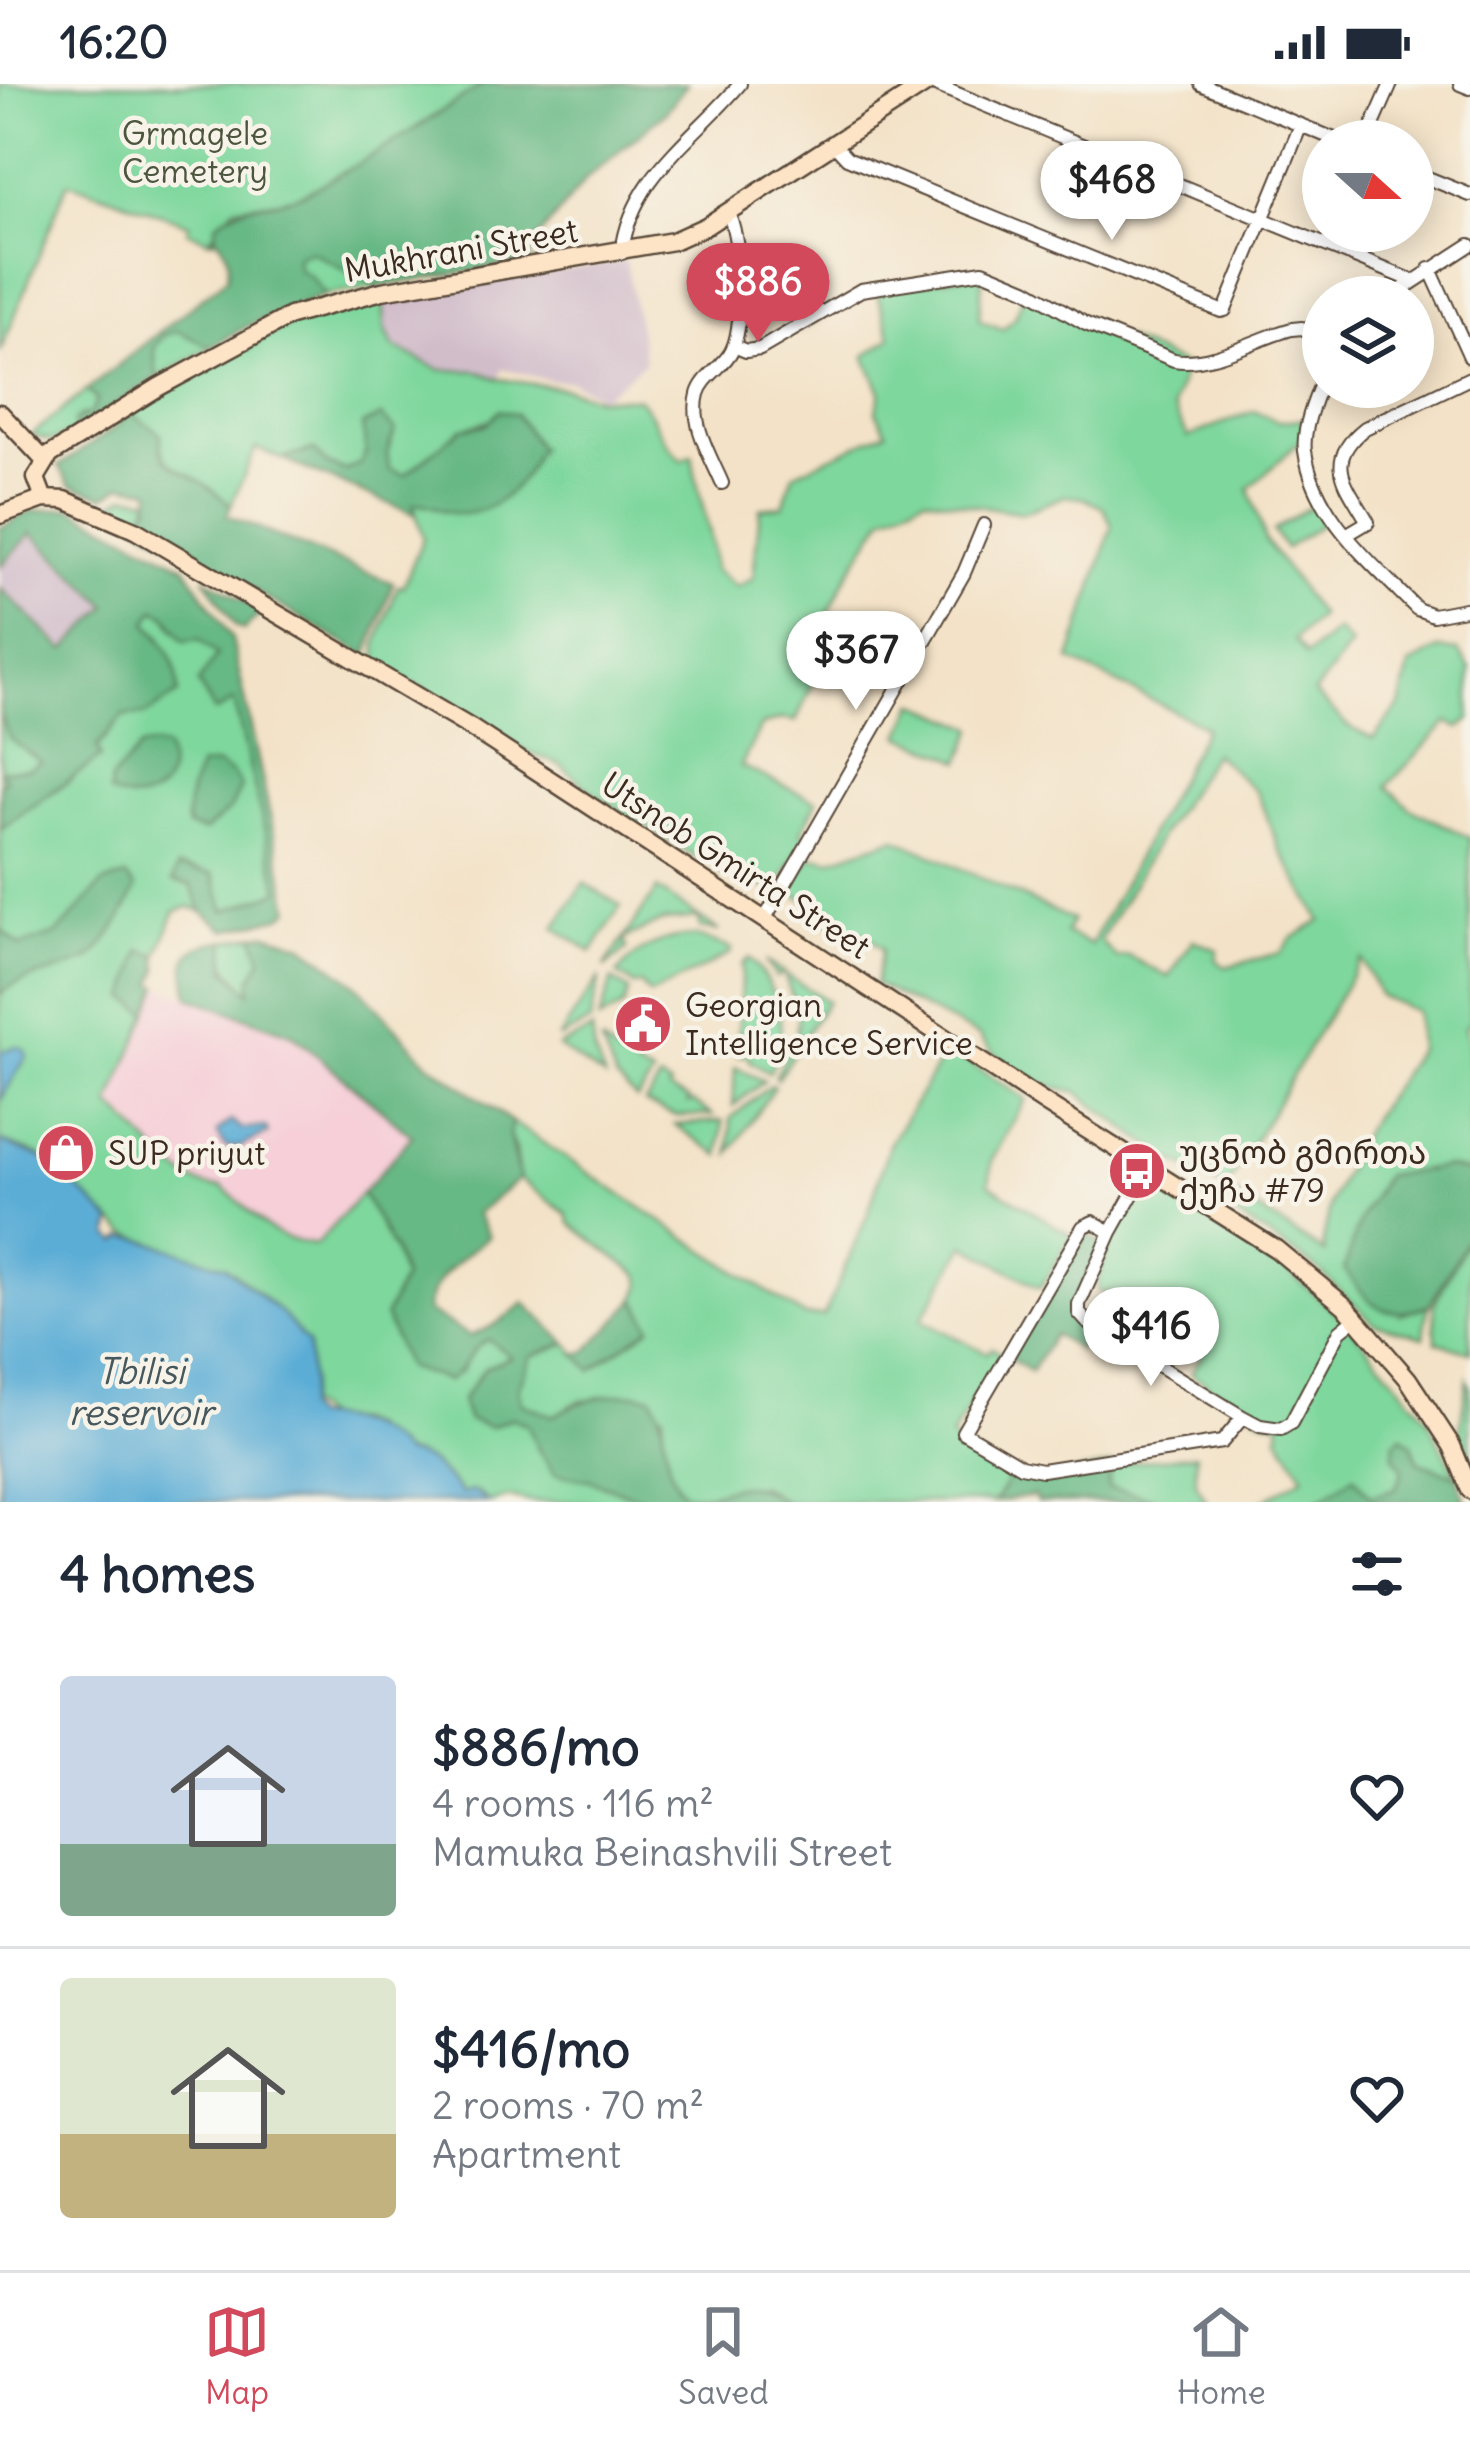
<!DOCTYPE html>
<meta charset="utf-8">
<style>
:root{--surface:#fff;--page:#f6f6f7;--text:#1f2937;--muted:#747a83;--line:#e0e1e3;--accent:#d1495b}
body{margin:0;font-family:Delius,"Noto Sans Georgian",sans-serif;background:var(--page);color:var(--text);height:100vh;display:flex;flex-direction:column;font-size:45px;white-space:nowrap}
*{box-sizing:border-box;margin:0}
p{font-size:39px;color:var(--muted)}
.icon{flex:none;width:66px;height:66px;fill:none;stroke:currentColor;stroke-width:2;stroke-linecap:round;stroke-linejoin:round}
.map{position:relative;height:1418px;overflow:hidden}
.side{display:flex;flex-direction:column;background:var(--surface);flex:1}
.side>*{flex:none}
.needle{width:78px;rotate:111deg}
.controls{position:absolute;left:1302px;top:36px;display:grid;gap:24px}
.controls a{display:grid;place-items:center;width:132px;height:132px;border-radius:50%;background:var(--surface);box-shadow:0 6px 30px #0003;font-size:60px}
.price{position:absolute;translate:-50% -102px;padding:0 27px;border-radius:42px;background:#fff;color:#222;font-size:39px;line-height:78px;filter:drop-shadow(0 3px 6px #0008)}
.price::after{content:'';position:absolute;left:50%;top:72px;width:36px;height:27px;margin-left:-18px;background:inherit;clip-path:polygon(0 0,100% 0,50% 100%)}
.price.on{background:var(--accent);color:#fff}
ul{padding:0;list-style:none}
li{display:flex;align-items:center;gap:36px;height:300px;padding:0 60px}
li+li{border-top:3px solid var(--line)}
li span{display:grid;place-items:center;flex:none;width:336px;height:240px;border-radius:12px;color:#555}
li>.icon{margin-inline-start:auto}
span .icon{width:144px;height:144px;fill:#fffc;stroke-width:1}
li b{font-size:51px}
h2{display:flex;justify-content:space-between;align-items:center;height:144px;padding:0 60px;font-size:51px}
.status{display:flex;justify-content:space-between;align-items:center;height:84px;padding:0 60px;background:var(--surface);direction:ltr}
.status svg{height:33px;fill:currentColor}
.dock{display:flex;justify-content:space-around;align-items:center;height:168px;border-top:3px solid var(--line);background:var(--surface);font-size:33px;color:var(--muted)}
.dock a{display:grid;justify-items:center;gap:6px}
.dock .on{color:var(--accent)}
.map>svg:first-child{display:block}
.built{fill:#f6cfd8}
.industrial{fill:#d1bdca}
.green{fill:#7ed79d;stroke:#5c805e;stroke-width:3;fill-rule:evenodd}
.forest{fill:#66b884;stroke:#507151;stroke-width:3}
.water{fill:#5badd6;stroke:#4b6c7a;stroke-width:3}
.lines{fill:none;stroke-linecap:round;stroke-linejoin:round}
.street-casing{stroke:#574637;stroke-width:16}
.secondary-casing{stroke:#574637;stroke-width:21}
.street{stroke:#fff;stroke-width:12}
.secondary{stroke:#fee4c6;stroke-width:16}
.labels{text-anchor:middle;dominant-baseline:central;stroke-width:9;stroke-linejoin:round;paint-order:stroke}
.park-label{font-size:33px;fill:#4c553e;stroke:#f7f3e8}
.street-label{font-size:33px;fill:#3b2a1e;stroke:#f7f3e8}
.poi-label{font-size:33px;fill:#3b2a1e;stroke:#f7f3e8;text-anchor:start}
.water-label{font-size:36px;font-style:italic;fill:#46585e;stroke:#f7f3e8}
</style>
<div class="status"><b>16:20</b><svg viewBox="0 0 49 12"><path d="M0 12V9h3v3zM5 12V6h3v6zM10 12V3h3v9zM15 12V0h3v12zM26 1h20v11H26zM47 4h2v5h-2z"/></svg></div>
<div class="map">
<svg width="1470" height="1418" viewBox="0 0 1470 1418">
<rect width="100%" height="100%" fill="#f7f3e8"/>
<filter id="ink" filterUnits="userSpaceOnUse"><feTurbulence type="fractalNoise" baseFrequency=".00833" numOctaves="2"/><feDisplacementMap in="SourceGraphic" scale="24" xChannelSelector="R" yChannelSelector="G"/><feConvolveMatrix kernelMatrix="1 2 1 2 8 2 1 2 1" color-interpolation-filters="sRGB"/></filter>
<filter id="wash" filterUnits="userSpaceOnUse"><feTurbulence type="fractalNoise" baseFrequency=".004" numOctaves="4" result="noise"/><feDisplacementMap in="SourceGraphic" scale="48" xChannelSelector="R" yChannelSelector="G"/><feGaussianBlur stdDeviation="2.7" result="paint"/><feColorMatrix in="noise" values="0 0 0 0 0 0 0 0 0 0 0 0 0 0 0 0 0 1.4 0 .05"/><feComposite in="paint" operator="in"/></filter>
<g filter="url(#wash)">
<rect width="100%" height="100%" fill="#f3e2c7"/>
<path class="built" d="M 159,902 L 292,950 L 412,1053 L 316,1161 L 296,1158 L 263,1145 L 221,1103 L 207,1103 L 170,1082 L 131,1037 L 110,1021 Z"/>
<path class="industrial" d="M 626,177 L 645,278 L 602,313 L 571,297 L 552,297 L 503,285 L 499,295 L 477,287 L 441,286 L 393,263 L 385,244 L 383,215 Z
M 32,449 L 108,522 L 65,567 L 0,504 L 0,482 Z"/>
<path class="green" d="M 0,0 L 484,0 L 349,87 L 293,114 L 235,123 L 208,156 L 187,147 L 189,140 L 68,98 L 0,269 Z
M 311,167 L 377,203 L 325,211 L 311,193 L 298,185 L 297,173 Z
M 983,189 L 979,236 L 1003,245 L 1015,233 L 1025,208 L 1185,282 L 1173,323 L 1188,353 L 1254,327 L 1277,337 L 1306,335 L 1302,355 L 1249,405 L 1265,456 L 1320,532 L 1294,556 L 1306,572 L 1337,546 L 1351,561 L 1314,609 L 1348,642 L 1373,655 L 1400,622 L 1409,582 L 1438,565 L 1459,567 L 1470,585 L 1470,636 L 1459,644 L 1448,638 L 1387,702 L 1410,724 L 1470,754 L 1470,939 L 1465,943 L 1470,960 L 1470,1088 L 1446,1083 L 1400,1230 L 1428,1222 L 1424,1253 L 1374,1239 L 1315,1183 L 1220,1121 L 1228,1106 L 1325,1169 L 1323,1158 L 1331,1117 L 1364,1047 L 1418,965 L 1416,927 L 1380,912 L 1361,875 L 1226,1105 L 1162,1071 L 1076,1008 L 1029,997 L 993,969 L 979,952 L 875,900 L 882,865 L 866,851 L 847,850 L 831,842 L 819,821 L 790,809 L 810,773 L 830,776 L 895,754 L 1072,836 L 1066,849 L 1091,861 L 1206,643 L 1070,576 L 1112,443 L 1104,424 L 1083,414 L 1065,412 L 1023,429 L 925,413 L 884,433 L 846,493 L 823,541 L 821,581 L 796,637 L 781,635 L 761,642 L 741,682 L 817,717 L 801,749 L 807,753 L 776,805 L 722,790 L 712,776 L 693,772 L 594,709 L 559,680 L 515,663 L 457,622 L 377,582 L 377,559 L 398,502 L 403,503 L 423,454 L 413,420 L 422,418 L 440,425 L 527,349 L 516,330 L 462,344 L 405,391 L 389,385 L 387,369 L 394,346 L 366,367 L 361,379 L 344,387 L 327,380 L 314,366 L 282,375 L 256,364 L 231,421 L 197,395 L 168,380 L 129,328 L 303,233 L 383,212 L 385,244 L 393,263 L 441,286 L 477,287 L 499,295 L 568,305 L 598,314 L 639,314 C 656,334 661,358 682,376 L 692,371 C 697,411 712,446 714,486 L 737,503 L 753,494 L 760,424 L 783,422 L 793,390 L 887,347 L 876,327 L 881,308 L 865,272 L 891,254 L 876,205 ZM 1214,669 L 1257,709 L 1279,764 L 1321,837 L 1291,855 L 1281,869 L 1225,883 L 1216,876 L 1218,866 L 1193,856 L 1169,893 L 1128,872 L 1117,874 L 1100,857 L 1162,749 Z
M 178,247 L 211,263 L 157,294 L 153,264 L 164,251 Z
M 87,306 L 97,316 L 90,330 L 79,332 L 74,348 L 52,357 L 31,351 Z
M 127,411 L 151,415 L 138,440 L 106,422 Z
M 1312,421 L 1323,439 L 1285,465 L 1273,447 Z
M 155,526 L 167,532 L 175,546 C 190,551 205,556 215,569 C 240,600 268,760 279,807 L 225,827 L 213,790 L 191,801 L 202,827 L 189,823 L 175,827 L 158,872 L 141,867 C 134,883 134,898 127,914 L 148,929 L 110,1021 C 139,1043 183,1110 221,1102 C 260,1133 261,1153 316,1161 L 362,1109 L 393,1165 L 403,1194 L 385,1232 L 460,1289 L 471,1265 L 488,1254 L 512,1273 L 485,1284 L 461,1317 L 468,1336 L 490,1343 L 511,1334 L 528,1340 L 538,1365 L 555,1390 L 590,1396 L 650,1418 L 533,1418 L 510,1413 L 489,1418 L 478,1409 L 463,1411 C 448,1394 427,1368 404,1370 L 370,1344 L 356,1337 L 325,1334 L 305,1320 L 310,1301 L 308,1260 L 280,1228 L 234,1188 L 126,1149 L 39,1071 L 0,1057 L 0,910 L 18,895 L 90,875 L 57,850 L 20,863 L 2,849 L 0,745 L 72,695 L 123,632 L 145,630 L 162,554 L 146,538 Z
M 915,619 L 975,644 L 961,677 L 901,652 Z
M 0,628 L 9,654 L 42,678 L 28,685 L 2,686 L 6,695 L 0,701 Z
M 584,799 L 621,822 L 592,868 L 555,844 Z
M 657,805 L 719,847 L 700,844 L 699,834 L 663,837 L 624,855 L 627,865 L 606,883 L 605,882 Z
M 254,851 L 262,875 L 251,895 L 250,910 C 233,886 222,890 225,857 Z
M 696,852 L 732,865 L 730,870 L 650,911 L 641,900 L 634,901 L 617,890 C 638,864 663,853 696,852 Z
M 749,874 C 780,907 791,948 769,989 L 750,977 L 750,972 L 737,971 L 742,880 Z
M 765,877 L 827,917 L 777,995 L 775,993 L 787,966 L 795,967 L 798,931 L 784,889 L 776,893 Z
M 600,893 L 590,938 L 558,955 Z
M 612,896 L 629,907 L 623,923 L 599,936 Z
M 592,946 L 595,970 L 605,994 L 558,963 Z
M 601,958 L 619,973 L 638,982 L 637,985 L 653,992 L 637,1015 L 616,995 Z
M 947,965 L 1026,1015 L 992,1076 L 989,1100 L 1072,1152 L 1040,1204 L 965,1161 L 921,1236 L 988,1269 L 992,1264 L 1002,1270 L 951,1354 L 1011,1392 L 994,1418 L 786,1418 L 759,1401 L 699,1412 L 684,1410 C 666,1389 662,1357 663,1329 L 581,1316 L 553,1332 L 521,1319 L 518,1304 L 531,1272 L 567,1259 L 592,1285 L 651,1243 L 636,1215 L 642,1200 L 639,1191 L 571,1140 L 566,1129 L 519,1095 L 515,1065 L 508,1050 L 512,1038 L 804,1232 L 824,1232 L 869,1127 L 889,1061 Z
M 735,983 L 764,997 L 733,1022 Z
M 660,996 L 670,1002 L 669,1006 L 689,1015 L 688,1019 L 694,1018 L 712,1031 L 676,1032 L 645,1019 Z
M 771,1001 L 774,1003 L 730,1069 L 731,1034 Z
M 723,1037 L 720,1071 L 675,1041 Z
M 1148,1098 L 1284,1184 L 1343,1234 L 1426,1332 L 1457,1392 L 1419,1378 L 1412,1361 L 1396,1404 L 1371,1413 L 1354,1392 L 1316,1418 L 1262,1418 L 1304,1392 L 1279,1352 L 1280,1339 L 1263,1335 L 1191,1290 L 1203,1268 L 1169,1247 L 1155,1272 L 1105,1243 L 1119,1217 L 1097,1206 C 1102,1165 1127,1132 1148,1098 Z
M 1470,1149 L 1470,1268 L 1436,1258 L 1434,1221 Z
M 1467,1296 L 1470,1303 L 1470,1383 L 1458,1358 Z
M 1196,1370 L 1196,1399 L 1207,1418 L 1174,1418 L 1108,1404 L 1110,1381 Z"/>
<path class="forest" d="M 484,0 L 687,0 L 665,29 L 587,94 L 530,164 L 531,177 L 377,203 L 310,167 L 297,173 L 298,185 L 311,193 L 325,211 L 249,241 L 211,263 L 178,247 L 164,251 L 154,264 L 157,294 L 74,348 L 75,336 L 90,330 L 97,316 L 87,306 L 227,194 C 231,178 229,168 218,155 L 208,156 L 215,153 L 216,139 C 248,113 269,125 302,110 C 366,79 424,38 484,0 Z
M 499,326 L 516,330 L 539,364 C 526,396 498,430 460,430 C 443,429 429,418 413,420 L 416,431 L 282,375 L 314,366 L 327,380 L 345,387 L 361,379 L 366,367 L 362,341 L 381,332 L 395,346 L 387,369 L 389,385 L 405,391 L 462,344 L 486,341 Z
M 129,328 L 161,350 C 159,380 174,382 197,395 C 209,402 220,412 231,421 L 227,432 L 393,499 L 367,572 L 138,440 L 150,421 L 151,405 L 122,401 L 105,412 L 70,401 L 59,382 L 113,345 Z
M 71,424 L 185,482 L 232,555 L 290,825 L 281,833 L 226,846 L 202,827 L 191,801 L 173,797 L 178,783 L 213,790 L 225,827 L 279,807 L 234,617 L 215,628 L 198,599 L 217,571 L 199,555 L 184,557 L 167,532 L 155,526 L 147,539 C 167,561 179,580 178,610 L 145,631 L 122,632 L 97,663 L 101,673 L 0,745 L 0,701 L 6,695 L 1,686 L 28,685 L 41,678 L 9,654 L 0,628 L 0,504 L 65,566 L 108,522 L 32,449 L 0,482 L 0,444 L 31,427 Z
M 204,493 L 262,528 L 244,546 L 236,543 Z
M 153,661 L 166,664 C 180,705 147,727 110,709 L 111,696 L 141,663 Z
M 217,681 L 232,689 L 241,703 L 231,724 L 205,747 L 188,743 C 184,721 191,702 200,682 Z
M 126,793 L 136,804 C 127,824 107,864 88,875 C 60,892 29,887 0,910 L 0,845 L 20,862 L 57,850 L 103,799 Z
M 267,849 L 304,861 L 356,900 L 427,978 L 512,1038 L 509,1050 L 519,1095 L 476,1130 L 489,1152 C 465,1171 430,1195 427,1227 L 470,1252 L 493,1242 L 525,1219 L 567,1259 L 531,1272 L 518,1304 L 521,1319 L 553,1332 C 583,1315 617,1306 652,1312 C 670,1342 659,1382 684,1410 C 736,1416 729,1382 786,1418 L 650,1418 L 590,1396 L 555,1390 L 538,1365 L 527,1340 L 511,1334 L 490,1343 L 468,1336 L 461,1317 L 485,1284 L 511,1273 L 488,1255 C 468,1266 466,1285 448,1297 L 406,1283 L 385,1232 L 403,1194 L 393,1165 L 362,1109 L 412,1052 L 292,950 L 189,913 C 183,876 181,862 225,857 L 226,886 L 250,908 L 251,895 L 262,875 L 254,851 Z
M 141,866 L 158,872 L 159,886 L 154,899 L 159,902 L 148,929 L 127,914 Z
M 1446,1083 L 1470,1088 L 1470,1149 L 1430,1221 C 1380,1236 1374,1224 1344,1185 L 1361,1133 L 1385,1092 Z
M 1087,1150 L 1104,1160 L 1070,1227 L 1070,1232 L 1091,1246 L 1079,1266 L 1054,1250 L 1031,1288 L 1009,1274 Z
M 636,1215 L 651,1243 L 591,1286 L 576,1270 L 586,1268 Z
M 1402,1352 L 1412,1361 L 1419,1378 L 1457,1392 L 1466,1418 L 1316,1418 L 1354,1392 L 1371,1413 L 1396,1404 L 1403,1386 L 1394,1372 L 1395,1357 Z
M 1110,1381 L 1108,1404 L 1174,1418 L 1037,1418 L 1034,1412 L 994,1418 L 1011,1392 L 1041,1395 Z"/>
<path class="water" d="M 17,962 L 26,967 L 27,972 L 0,1017 L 0,968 Z
M 231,1037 L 242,1045 L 265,1043 L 268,1049 L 240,1063 L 225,1063 L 217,1048 Z
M 0,1057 L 50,1077 L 113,1138 L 110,1152 L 118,1158 L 124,1153 L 138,1154 L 225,1182 L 280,1228 L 308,1260 L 310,1300 L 305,1325 L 312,1333 C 347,1334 378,1342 404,1370 C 428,1368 446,1394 462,1410 L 472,1407 L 489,1418 L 0,1418 Z"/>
</g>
<g filter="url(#ink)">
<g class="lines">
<defs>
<path id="street" d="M 933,0 L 1411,196
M 1201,0 L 1339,57
M 1460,0 L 1470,4
M 1366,57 L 1391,0
M 835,61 L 847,74 L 1221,227 L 1225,226 L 1301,41
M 1413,88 L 1470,111
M 622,169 C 630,93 695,54 740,0
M 1430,185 L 1470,273
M 1390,213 L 1470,161
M 734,262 L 746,267 L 760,265 L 861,206 L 983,187 L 1026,205 L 1086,240 L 1174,276 C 1211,283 1256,254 1292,245 L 1302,244 L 1323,255
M 1323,295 C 1315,314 1302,346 1305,367 C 1314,433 1374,481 1417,525 L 1433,531 L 1470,524
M 722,399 C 711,373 690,340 698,310 C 703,292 724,283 732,266 C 745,238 741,157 728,128
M 1346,451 L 1368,438 C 1347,401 1322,378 1365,344 L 1470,294
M 764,836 L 964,489 L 984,441
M 1147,1084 L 1111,1148 L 1079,1220 L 1079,1229 L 1087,1238 L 1243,1333 L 1260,1342 L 1281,1345 L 1291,1339 L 1340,1247 L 1356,1234
M 1111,1148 L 1093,1138 L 1083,1143 L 963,1348 L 1021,1382 L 1042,1386 L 1222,1358 L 1243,1333"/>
<path id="secondary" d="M 0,329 L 45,377
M 44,415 L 36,394 L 50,371 L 159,303 L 290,232 L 382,207 L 673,157 L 706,142 L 926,0
M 0,431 L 44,415 L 65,416 L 135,446 L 471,644 L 1046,1020 L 1276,1165 L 1346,1223 L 1408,1295 L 1452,1362 L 1470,1406"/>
</defs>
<use href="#street" class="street-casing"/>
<use href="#secondary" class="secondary-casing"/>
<use href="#street" class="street"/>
<use href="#secondary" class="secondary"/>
</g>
</g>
<defs>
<symbol id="civic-disc" viewBox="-11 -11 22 22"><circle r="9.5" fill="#d1495b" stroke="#f7f3e8"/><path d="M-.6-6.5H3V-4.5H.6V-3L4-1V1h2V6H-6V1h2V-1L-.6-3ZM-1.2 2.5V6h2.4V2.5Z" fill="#fff"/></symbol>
<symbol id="shop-disc" viewBox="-11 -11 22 22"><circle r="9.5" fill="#d1495b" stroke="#f7f3e8"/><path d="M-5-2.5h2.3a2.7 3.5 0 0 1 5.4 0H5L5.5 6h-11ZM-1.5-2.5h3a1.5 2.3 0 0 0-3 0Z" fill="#fff"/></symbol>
<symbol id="bus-disc" viewBox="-11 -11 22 22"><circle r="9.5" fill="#d1495b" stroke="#f7f3e8"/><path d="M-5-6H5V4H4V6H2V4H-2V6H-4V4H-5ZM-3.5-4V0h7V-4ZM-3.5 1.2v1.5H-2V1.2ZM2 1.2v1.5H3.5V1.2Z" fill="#fff"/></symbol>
</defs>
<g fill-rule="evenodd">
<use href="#civic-disc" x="610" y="907" width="66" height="66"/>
<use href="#shop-disc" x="33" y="1036" width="66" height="66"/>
<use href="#bus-disc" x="1104" y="1054" width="66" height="66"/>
</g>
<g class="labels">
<g class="park-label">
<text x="195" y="49">Grmagele<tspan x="195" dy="38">Cemetery</tspan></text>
</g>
<g class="street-label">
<text transform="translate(461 166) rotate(-10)">Mukhrani Street</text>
<text transform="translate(736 781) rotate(33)">Utsnob Gmirta Street</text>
</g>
<g class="poi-label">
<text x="685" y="921">Georgian<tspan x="685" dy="38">Intelligence Service</tspan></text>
<text x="1179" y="1068">უცნობ გმირთა<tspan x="1179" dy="38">ქუჩა #79</tspan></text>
<text x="108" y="1069">SUP priyut</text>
</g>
<g class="water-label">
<text x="141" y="1287">Tbilisi<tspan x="141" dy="41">reservoir</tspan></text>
</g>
</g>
</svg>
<div class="controls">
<a><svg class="needle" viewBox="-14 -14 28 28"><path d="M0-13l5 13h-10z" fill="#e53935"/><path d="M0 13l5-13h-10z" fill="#747a83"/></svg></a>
<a><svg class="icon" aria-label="layers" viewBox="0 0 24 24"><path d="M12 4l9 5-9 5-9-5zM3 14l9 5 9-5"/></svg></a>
</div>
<b class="price" style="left:1112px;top:159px">$468</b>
<b class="price on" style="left:758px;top:261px">$886</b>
<b class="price" style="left:856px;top:629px">$367</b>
<b class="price" style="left:1151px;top:1305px">$416</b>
</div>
<section class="side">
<h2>4 homes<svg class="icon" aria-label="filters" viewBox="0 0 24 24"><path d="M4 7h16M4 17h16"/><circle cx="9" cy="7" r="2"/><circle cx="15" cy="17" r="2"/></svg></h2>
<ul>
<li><span style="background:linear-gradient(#c9d6e8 70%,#7fa58c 0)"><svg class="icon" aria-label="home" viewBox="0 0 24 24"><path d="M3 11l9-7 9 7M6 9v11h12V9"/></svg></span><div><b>$886/mo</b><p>4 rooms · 116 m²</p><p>Mamuka Beinashvili Street</p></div><svg class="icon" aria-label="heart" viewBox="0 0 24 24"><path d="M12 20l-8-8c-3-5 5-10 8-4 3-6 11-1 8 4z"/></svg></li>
<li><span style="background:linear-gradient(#dfe7d0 65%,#c2b280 0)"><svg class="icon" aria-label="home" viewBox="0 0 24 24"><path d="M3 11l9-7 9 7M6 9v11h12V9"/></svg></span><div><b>$416/mo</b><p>2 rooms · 70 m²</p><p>Apartment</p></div><svg class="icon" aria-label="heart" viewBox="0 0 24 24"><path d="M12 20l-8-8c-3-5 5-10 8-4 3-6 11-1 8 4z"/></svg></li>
</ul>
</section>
<nav class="dock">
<a class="on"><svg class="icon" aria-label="map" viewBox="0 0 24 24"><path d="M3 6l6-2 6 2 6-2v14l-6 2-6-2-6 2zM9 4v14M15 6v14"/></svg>Map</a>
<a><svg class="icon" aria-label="saved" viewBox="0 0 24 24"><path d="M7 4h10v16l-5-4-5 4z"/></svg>Saved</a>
<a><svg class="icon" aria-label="home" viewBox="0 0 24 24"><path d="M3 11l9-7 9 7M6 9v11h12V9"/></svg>Home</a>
</nav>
